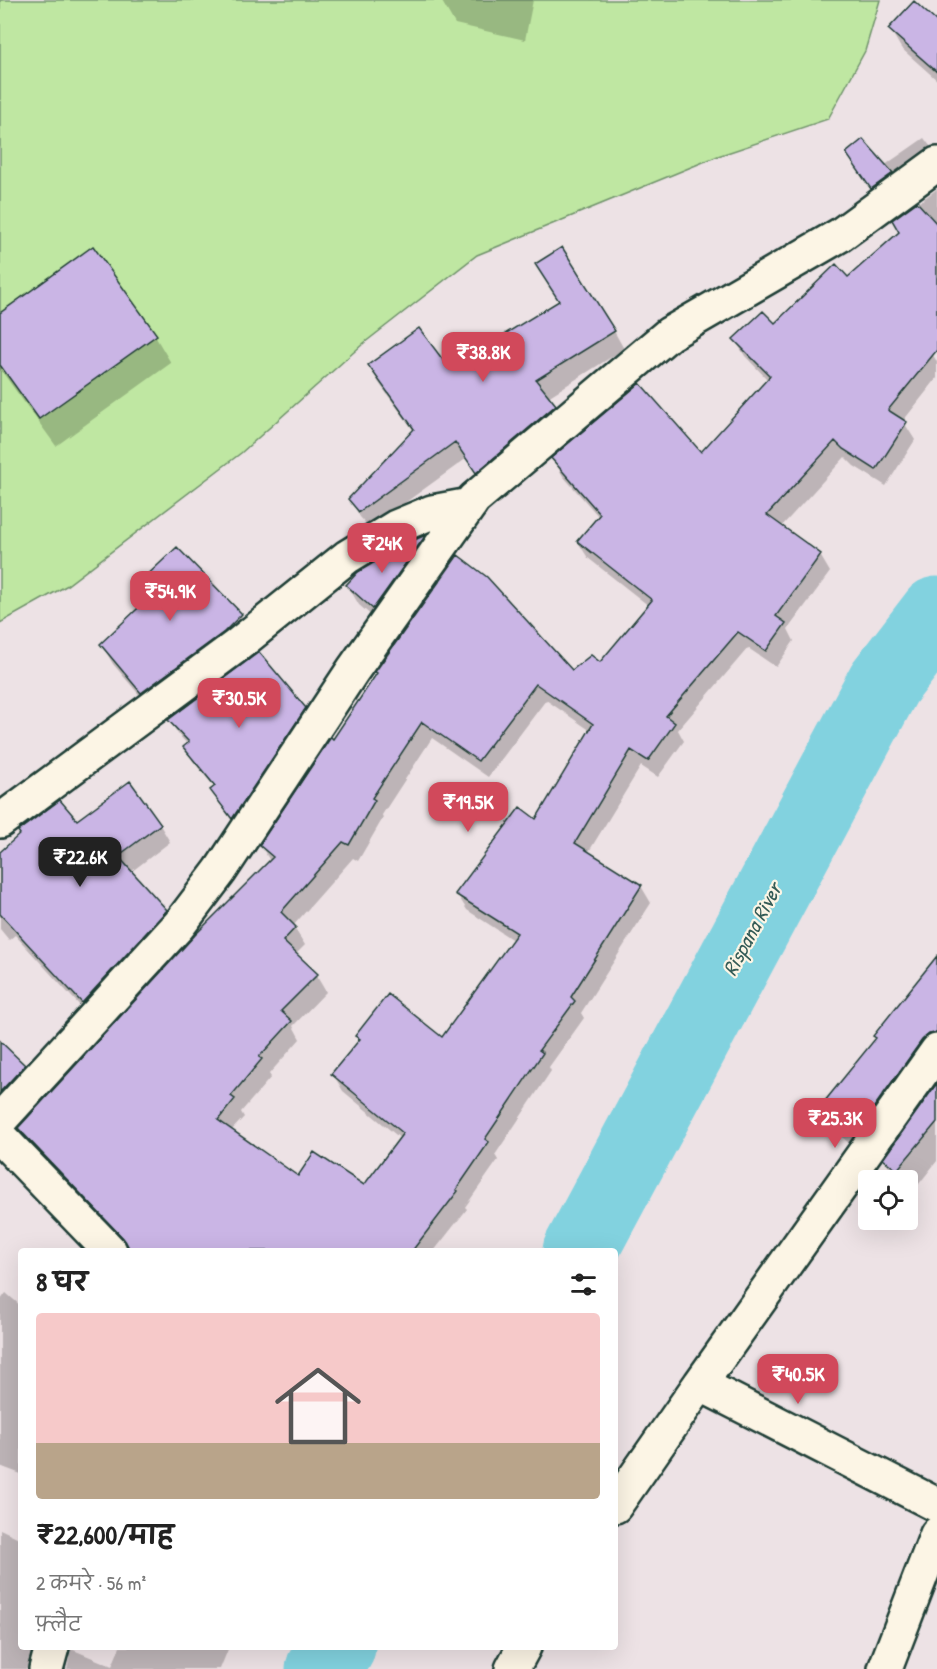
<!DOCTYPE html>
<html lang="hi">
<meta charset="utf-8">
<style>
:root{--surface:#fff;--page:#f2f2f2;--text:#222;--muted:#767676;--line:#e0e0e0;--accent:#d1495b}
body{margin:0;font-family:"Patrick Hand","Playpen Sans Deva",sans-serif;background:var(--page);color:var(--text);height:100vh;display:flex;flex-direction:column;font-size:22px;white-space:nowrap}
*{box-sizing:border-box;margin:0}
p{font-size:20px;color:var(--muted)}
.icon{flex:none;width:33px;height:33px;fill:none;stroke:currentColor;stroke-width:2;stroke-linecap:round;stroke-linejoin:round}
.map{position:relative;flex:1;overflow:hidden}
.panel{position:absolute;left:18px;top:1248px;width:600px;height:402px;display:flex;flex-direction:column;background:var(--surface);border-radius:6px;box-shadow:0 6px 24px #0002}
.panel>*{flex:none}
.buttons{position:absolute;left:858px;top:1170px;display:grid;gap:12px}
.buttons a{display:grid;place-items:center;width:60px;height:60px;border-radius:6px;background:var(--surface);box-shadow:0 6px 24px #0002;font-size:30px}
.price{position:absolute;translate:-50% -51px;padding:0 14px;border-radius:12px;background:var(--accent);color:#fff;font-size:20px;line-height:39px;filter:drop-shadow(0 2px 3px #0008)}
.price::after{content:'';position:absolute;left:50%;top:36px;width:18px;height:14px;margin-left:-9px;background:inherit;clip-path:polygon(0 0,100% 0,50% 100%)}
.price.current{background:#222;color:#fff}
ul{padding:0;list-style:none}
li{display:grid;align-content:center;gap:12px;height:318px;padding:0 18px}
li+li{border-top:2px solid var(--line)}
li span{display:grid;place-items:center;height:186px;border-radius:6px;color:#555}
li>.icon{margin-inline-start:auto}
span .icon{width:108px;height:108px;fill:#fffc;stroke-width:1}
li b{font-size:26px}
h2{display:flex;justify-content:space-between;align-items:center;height:72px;padding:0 18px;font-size:26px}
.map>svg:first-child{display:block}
.green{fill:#bfe7a2;stroke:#6f926b;stroke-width:1.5}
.shadow{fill:#0003;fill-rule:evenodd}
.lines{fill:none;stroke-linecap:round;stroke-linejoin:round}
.river{stroke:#82d2df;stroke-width:75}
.building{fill:#cab5e5;stroke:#1f3d34;stroke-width:1.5;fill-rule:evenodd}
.minor-casing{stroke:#1f3d34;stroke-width:38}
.minor{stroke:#fcf5e5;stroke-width:33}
.labels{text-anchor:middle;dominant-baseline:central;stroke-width:4.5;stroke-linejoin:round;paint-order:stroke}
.water-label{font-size:21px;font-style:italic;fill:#335b56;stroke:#fcf5e5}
</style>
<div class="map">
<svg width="937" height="1669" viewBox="0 0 937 1669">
<rect width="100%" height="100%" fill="#ede2e5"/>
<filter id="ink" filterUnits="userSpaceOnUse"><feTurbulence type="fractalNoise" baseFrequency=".0167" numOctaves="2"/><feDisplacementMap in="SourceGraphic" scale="12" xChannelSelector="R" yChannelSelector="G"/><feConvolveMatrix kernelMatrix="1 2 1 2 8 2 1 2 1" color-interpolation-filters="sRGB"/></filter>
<g filter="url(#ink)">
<path class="green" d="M 0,0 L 880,0 L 865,51 L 828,119 L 718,156 L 477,255 L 364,343 L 241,453 L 66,586 L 0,623 Z"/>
<path class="shadow" d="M 441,0 L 533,0 L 525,40 L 455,24 Z
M 937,24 L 937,80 L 901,48 L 890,29 Z
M 924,138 L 937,155 L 876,198 L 865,179 Z
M 937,189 L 937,329 L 933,355 L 937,362 L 937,378 L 903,421 L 915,440 L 886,486 L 854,466 L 845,457 L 781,527 L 820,555 L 830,572 L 788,629 L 794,641 L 776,667 L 748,648 L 678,730 L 684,741 L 658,777 L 641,766 L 588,853 L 641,886 L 651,903 L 581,1013 L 584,1018 L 549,1067 L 551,1071 L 495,1155 L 498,1160 L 465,1207 L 467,1209 L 434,1251 L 130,1251 L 29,1145 L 20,1129 L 270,861 L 261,846 L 331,740 L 600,664 L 649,606 L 588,558 L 578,542 L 599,517 L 563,476 L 553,459 L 701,454 L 768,380 L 745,356 L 735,340 L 775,325 L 848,279 L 900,233 L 894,221 ZM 546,700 L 591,731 L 536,821 L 457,894 L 467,910 L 513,940 L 442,1039 L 357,1036 L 360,1041 L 333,1074 L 343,1091 L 401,1139 L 365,1187 L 299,1178 L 231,1131 L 244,1117 L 241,1112 L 271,1077 L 269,1074 L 300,1039 L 293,1026 L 326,992 L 316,975 L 295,955 L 305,945 L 293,926 L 353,858 L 358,861 L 383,818 L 382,815 L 432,738 L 488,777 Z
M 0,315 L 155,336 L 171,363 L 56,446 L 0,369 Z
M 614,331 L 624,349 L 548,397 L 565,423 L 487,489 L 467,458 L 370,528 L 360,517 L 350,499 L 414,431 L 379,383 L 369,366 L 448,370 Z
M 425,537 L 436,555 L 385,627 L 359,605 L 348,586 L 405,545 Z
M 143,582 L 241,615 L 252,634 L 153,711 L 113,664 L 102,645 L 152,597 Z
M 304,708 L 313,723 L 240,832 L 220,804 L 212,791 L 215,788 L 193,761 L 185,747 L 188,745 L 178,734 L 170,721 Z
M 160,825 L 170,842 L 131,872 L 165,911 L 176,929 L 93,1020 L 15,935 L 9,940 L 0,929 L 0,863 Z
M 937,958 L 937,1063 L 868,1159 L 836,1132 L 822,1108 L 877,1039 Z
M 0,1039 L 23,1066 L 34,1084 L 0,1122 Z
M 937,1086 L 937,1161 L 911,1194 L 908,1191 L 908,1180 L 897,1180 L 885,1159 Z
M 6,1293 L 21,1306 L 21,1474 L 0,1466 L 0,1301 Z
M 0,1529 L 21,1539 L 21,1647 L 57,1647 L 40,1669 L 0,1669 Z
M 120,1647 L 229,1647 L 220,1669 L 67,1669 L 71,1649 L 112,1666 Z"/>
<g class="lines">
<path class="river" d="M 580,1251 L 884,683 L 937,614
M 323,1669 L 338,1647"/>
</g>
<path class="building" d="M 914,1 L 937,22 L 937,72 L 888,29 Z
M 863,139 L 893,173 L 871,189 L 846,153 Z
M 917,202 L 937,224 L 937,350 L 888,410 L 907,422 L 876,470 L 843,449 L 835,441 L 767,515 L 821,554 L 776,616 L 786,623 L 766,651 L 738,632 L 666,716 L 675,723 L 648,761 L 631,750 L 575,843 L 642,885 L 571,997 L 575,1001 L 539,1050 L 543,1053 L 485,1139 L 489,1142 L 456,1190 L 458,1191 L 412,1251 L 128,1251 L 128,1246 L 123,1238 L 18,1128 L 195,935 L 273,857 L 259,845 L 331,737 L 333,739 L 377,673 L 375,672 L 458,555 L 487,577 L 572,670 L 591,655 L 600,662 L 652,600 L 577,541 L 600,514 L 551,458 L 640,383 L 701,452 L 770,376 L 733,339 L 763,311 L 775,323 L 836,264 L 848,277 L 899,232 L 892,220 ZM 536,684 L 593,724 L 536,819 L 520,807 L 455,894 L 517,933 L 442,1037 L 388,994 L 355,1036 L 360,1039 L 331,1074 L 403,1133 L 364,1185 L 314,1152 L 298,1176 L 218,1120 L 235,1099 L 231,1096 L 262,1059 L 259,1057 L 292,1021 L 281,1011 L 318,974 L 283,941 L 296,927 L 281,912 L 343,842 L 349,845 L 375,800 L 372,798 L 422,722 L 478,761 Z
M 93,246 L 157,335 L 39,419 L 0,365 L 0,313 Z
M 562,247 L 615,331 L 536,380 L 556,405 L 476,473 L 455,442 L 359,512 L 348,499 L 414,429 L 368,365 L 419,328 L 449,368 L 559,301 L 535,264 Z
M 426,535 L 373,609 L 346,585 L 358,572 L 405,544 Z
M 177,547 L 242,614 L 224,632 L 141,693 L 100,644 L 153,594 L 141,581 Z
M 259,652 L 306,708 L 232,819 L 210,790 L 215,786 L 183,747 L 189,742 L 168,720 Z
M 130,781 L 161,824 L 118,856 L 167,910 L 82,1003 L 0,914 L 0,852 L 20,834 L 18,831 L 60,800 L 77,820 Z
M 937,956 L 937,1033 L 929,1034 L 922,1040 L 854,1135 L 820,1107 L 876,1038 L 873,1036 Z
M 0,1041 L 25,1065 L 0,1092 Z
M 937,1083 L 937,1122 L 897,1170 L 883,1159 Z"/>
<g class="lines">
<defs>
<path id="minor" d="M 0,821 L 235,647 L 347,557 L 396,527 L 432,512 L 470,505
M 937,1051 L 700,1384 L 937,1505
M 0,1120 L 179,925 L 220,871 L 353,670 L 474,499 L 669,334 L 840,235 L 937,164
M 0,1137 L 110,1251
M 615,1506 L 700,1384
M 46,1669 L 52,1647
M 512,1669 L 524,1647
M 885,1669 L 937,1534"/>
</defs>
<use href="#minor" class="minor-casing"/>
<use href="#minor" class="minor"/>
</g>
</g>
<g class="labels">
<g class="water-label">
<text transform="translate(752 929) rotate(-62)">Rispana River</text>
</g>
</g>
</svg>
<div class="buttons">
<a><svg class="icon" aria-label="locate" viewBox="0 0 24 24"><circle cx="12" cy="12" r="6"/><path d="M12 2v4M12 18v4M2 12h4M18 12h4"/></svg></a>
</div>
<b class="price" style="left:483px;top:383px">₹38.8K</b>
<b class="price" style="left:382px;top:574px">₹24K</b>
<b class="price" style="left:170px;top:622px">₹54.9K</b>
<b class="price" style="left:239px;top:729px">₹30.5K</b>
<b class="price" style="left:468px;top:833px">₹19.5K</b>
<b class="price current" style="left:80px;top:888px">₹22.6K</b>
<b class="price" style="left:835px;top:1149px">₹25.3K</b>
<b class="price" style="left:798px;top:1405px">₹40.5K</b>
<section class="panel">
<h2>8 घर<svg class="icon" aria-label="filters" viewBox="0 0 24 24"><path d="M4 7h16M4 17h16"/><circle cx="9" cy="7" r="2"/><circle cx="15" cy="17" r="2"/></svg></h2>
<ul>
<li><span style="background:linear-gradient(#f6c9c9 70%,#b9a48a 0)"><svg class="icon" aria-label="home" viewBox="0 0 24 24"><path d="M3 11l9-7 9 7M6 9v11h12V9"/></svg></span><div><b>₹22,600/माह</b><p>2 कमरे · 56 m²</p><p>फ़्लैट</p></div></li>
</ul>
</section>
</div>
